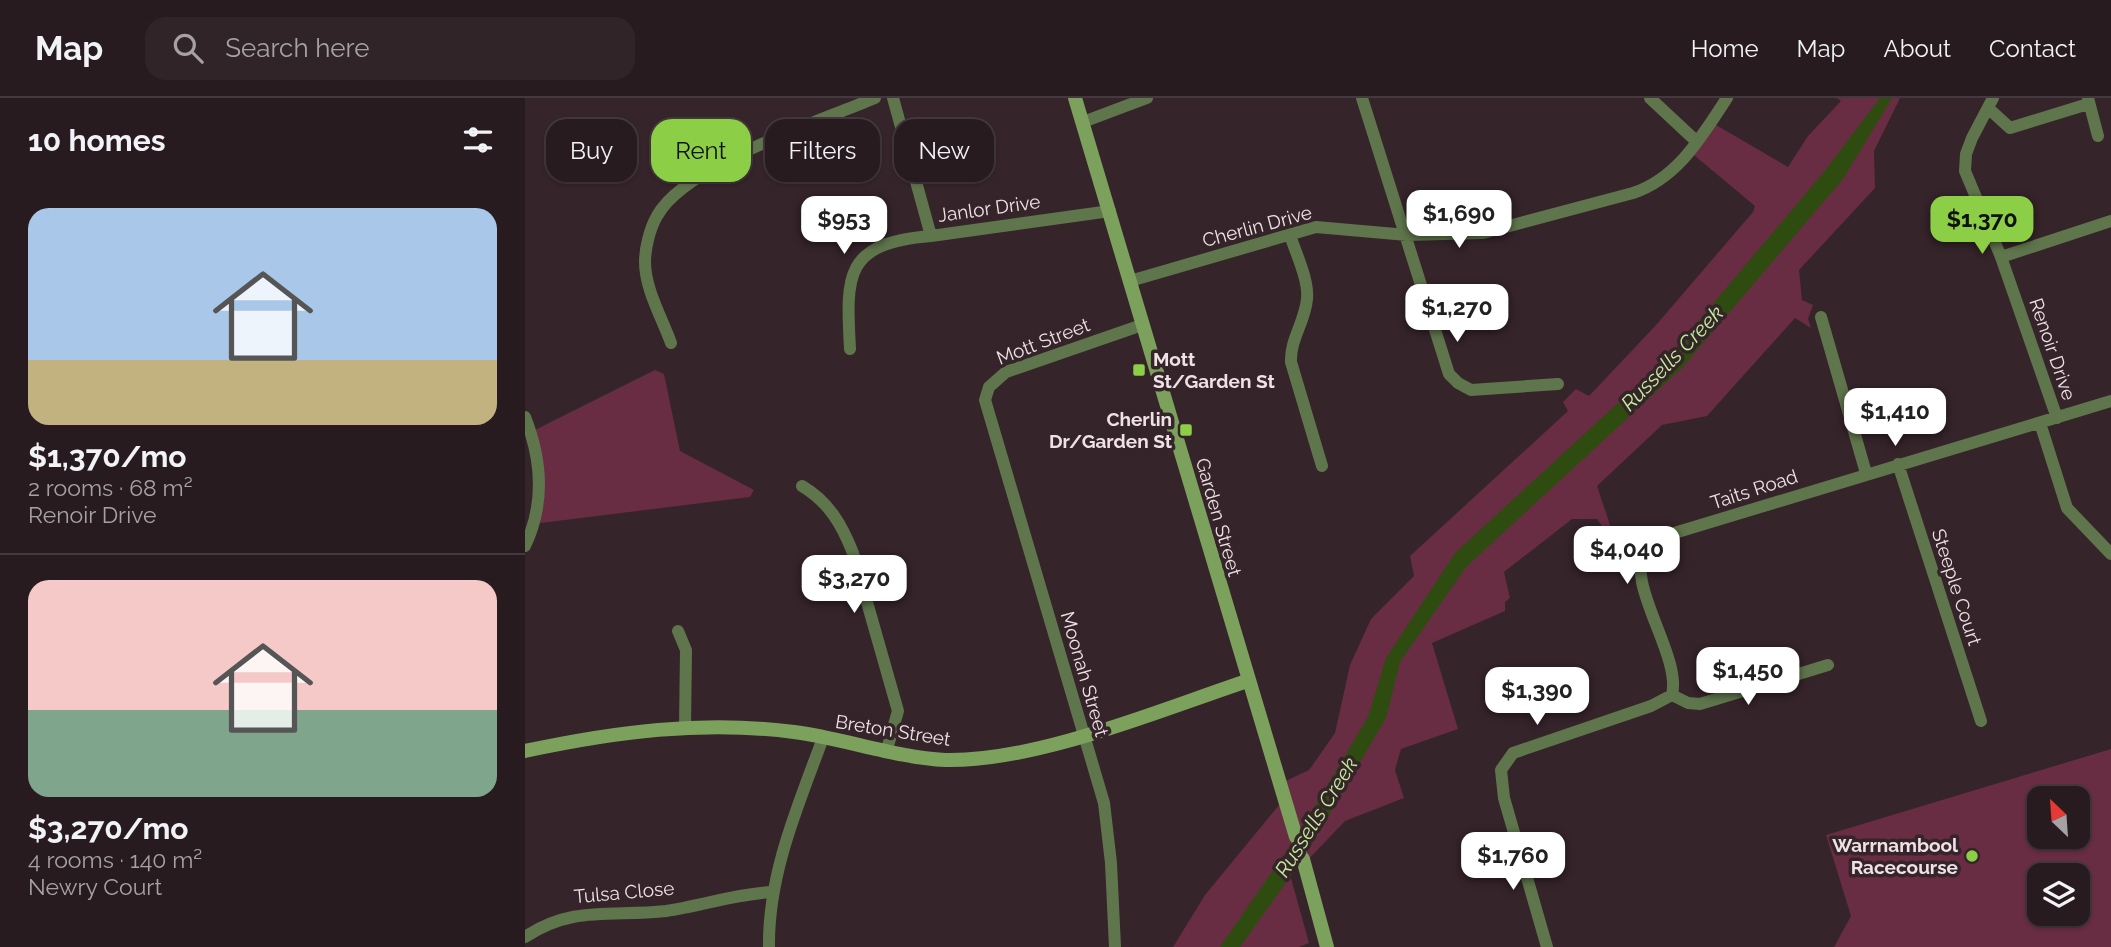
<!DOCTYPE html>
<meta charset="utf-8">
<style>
:root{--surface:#281b20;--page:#302429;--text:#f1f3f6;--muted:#a5a1a5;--line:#44393e;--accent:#8cce46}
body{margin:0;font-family:Raleway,sans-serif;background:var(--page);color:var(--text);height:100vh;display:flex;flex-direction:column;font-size:26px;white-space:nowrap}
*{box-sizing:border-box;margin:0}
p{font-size:23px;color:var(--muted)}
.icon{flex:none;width:38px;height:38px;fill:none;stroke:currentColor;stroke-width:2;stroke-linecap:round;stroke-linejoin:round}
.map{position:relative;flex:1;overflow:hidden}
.details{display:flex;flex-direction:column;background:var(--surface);width:525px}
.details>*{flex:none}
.guide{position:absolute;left:21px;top:21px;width:665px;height:63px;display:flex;gap:14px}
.needle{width:46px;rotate:335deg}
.controls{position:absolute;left:1502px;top:688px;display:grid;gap:14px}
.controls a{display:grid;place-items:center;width:63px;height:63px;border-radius:14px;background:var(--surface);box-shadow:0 2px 5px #0004,0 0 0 2px var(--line);font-size:35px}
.price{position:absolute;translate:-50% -60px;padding:0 16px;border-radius:14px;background:#fff;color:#222;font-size:23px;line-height:46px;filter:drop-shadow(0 2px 4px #0008)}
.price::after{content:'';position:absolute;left:50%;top:42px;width:21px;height:16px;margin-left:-10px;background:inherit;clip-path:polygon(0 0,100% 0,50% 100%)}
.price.on{background:var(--accent);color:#111}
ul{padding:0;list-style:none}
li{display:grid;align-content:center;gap:14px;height:371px;padding:0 28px}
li+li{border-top:2px solid var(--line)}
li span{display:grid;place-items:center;height:217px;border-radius:21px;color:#555}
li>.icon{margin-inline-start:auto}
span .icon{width:126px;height:126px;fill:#fffc;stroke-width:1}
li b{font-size:30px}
h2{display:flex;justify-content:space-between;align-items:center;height:84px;padding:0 28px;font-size:30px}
.pill{padding:0 24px;border-radius:21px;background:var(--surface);box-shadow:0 2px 5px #0004,0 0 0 2px var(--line);font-size:24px;line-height:63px}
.pill.on{background:var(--accent);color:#111}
header{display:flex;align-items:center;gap:42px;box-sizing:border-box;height:98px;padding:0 35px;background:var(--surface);border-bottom:2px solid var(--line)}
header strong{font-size:33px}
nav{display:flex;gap:38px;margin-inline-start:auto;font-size:24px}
.search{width:490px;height:63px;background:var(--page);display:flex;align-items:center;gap:18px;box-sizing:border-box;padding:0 24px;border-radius:21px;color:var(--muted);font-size:26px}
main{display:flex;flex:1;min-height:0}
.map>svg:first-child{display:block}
.green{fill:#682c43;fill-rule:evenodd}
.water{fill:#2f4c10}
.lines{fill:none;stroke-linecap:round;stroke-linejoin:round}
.street{stroke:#5f764c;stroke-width:12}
.secondary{stroke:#7ca15c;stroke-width:14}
.poi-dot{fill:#8cce46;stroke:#35242a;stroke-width:2.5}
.labels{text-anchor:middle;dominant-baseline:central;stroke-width:7;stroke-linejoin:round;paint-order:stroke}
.street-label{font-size:19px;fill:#eee2e5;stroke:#35242a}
.poi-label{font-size:19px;font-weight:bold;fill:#eee2e5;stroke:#35242a;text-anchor:end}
.water-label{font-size:21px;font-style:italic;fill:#c1f099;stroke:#35242a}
</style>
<header>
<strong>Map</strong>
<div class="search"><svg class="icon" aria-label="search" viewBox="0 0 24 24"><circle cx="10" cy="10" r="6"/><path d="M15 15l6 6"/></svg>Search here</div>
<nav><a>Home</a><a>Map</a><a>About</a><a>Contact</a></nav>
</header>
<main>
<section class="details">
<h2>10 homes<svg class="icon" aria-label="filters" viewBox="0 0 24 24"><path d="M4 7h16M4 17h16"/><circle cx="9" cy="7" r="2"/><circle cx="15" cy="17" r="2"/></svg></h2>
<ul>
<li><span style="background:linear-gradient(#a9c7e8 70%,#c2b280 0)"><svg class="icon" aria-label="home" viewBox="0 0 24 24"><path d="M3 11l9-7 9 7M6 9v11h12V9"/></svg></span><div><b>$1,370/mo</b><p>2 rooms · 68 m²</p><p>Renoir Drive</p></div></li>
<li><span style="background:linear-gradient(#f6c9c9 60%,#7fa58c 0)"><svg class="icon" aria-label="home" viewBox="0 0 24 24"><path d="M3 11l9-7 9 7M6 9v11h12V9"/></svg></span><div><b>$3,270/mo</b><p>4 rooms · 140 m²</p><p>Newry Court</p></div></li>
</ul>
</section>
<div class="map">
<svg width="1586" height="849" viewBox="0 0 1586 849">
<rect width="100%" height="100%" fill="#35242a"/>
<path class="green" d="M 1312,0 L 1375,0 L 1349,53 L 1350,90 L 1274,172 L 1277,202 L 1288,207 L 1283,221 L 1286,230 L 1270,220 L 1182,318 L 1137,327 L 1072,388 L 1087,433 L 1081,434 L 1072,421 L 1047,421 L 979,474 L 985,500 L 980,504 L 980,513 L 907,545 L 933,631 L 876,651 L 870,672 L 879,700 L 820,723 L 779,766 L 775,752 L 764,773 L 784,845 L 774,849 L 648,849 L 680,797 L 759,701 L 754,686 L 784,672 L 810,635 L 825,567 L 846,521 L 889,478 L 885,458 L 1043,313 L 1038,304 L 1051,291 L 1064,298 L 1132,226 L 1228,114 L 1230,108 L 1164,53 L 1186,24 L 1263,69 L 1283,38 L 1316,3 Z
M 130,272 L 139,276 L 155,353 L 229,392 L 225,399 L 8,426 L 14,397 L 6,334 Z
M 1586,651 L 1586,849 L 1309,849 L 1326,818 L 1301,737 ZM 1514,700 L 1552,700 L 1552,738 L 1514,738 ZM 1552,777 L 1552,816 L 1514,816 L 1514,777 Z"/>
<path class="water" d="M 1355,0 L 1367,0 L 1318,81 L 1157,270 L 941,469 L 875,564 L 861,620 L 778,761 L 715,849 L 695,849 L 771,739 L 843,619 L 861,560 L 930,455 L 1144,258 L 1298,75 Z"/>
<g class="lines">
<path class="street" d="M 368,0 L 406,138 L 585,113
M 837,0 L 924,276 L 933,285 L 946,292 L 1033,286
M 1125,0 L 1171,43
M 1468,0 L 1447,40 L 1441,56 L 1440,73 L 1476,159 L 1532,320
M 1563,0 L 1573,38
M 1463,10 L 1485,30 L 1563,6
M 558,24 L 622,0
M 765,137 C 771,156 784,182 782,201 C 780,224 765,241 766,264 L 797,368
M 1476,159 L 1586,123
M 605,183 L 791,129 L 882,137 L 958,135 L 1108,95 C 1153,80 1177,38 1202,0
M 1296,219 L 1341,375
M 146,245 C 137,220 120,191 120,164 C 120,150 125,130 132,118 C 160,67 295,23 350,0
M 325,251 C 321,177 319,145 406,138
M 0,319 C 17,362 20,406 0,448
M 1515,325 L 1542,410 L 1586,456
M 1373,366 L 1456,623
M 277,388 C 304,404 317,427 328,455 L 373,613 L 362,651
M 153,533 L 161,552 L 160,629
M 1147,597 C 1157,556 1096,482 1122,449 C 1128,442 1137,439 1146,436 L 1586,303
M 1147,597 L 1163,605 L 1175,606 L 1303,567
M 771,739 L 778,761
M 0,839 C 48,807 87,819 141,813 C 176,808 210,796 247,794
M 244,849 C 243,776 273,708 298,640
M 590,849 L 586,765 L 579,705 L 460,302 L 464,289 L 481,274 L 617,227
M 1022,849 L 979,700 L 976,672 L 988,655 L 1126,608 L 1147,597"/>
<path class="secondary" d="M 550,0 L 771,739
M 0,653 C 89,634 177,622 269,634 C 317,640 373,660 420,662 C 512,664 635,612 722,583
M 778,761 L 802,849"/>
</g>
<g class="poi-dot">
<rect x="607" y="265" width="14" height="14" rx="3.5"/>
<rect x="654" y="325" width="14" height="14" rx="3.5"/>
<circle cx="1447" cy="758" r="7"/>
</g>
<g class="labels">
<g class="street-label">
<text transform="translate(464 110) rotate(-8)">Janlor Drive</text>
<text transform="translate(732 128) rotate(-15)">Cherlin Drive</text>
<text transform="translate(518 243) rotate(-21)">Mott Street</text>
<text transform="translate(1528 251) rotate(71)">Renoir Drive</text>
<text transform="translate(1229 391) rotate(-18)">Taits Road</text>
<text transform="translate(694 419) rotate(74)">Garden Street</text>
<text transform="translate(1432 489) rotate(72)">Steeple Court</text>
<text transform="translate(560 576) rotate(74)">Moonah Street</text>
<text transform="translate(368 632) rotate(9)">Breton Street</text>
<text transform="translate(99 794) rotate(-5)">Tulsa Close</text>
</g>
<g class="poi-label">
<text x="628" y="261" text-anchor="start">Mott<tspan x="628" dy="22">St/Garden St</tspan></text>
<text x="647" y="321">Cherlin<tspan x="647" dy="22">Dr/Garden St</tspan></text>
<text x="1433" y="747">Warrnambool<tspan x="1433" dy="22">Racecourse</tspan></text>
</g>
<g class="water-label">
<text transform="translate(1147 260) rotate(-46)">Russells Creek</text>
<text transform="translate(791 719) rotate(-58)">Russells Creek</text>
</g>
</g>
</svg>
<div class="controls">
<a><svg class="needle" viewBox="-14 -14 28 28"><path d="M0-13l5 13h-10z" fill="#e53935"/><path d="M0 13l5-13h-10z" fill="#a5a1a5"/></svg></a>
<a><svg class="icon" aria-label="layers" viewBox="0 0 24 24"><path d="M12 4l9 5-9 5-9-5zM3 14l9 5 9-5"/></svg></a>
</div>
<b class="price" style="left:934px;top:152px">$1,690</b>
<b class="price" style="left:319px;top:158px">$953</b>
<b class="price on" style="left:1457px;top:158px">$1,370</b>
<b class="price" style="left:932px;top:246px">$1,270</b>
<b class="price" style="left:1370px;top:350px">$1,410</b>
<b class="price" style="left:1102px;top:488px">$4,040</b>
<b class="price" style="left:329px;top:517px">$3,270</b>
<b class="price" style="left:1223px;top:609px">$1,450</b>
<b class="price" style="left:1012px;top:629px">$1,390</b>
<b class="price" style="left:988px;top:794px">$1,760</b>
<div class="guide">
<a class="pill">Buy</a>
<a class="pill on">Rent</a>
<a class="pill">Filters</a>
<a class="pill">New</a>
</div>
</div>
</main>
